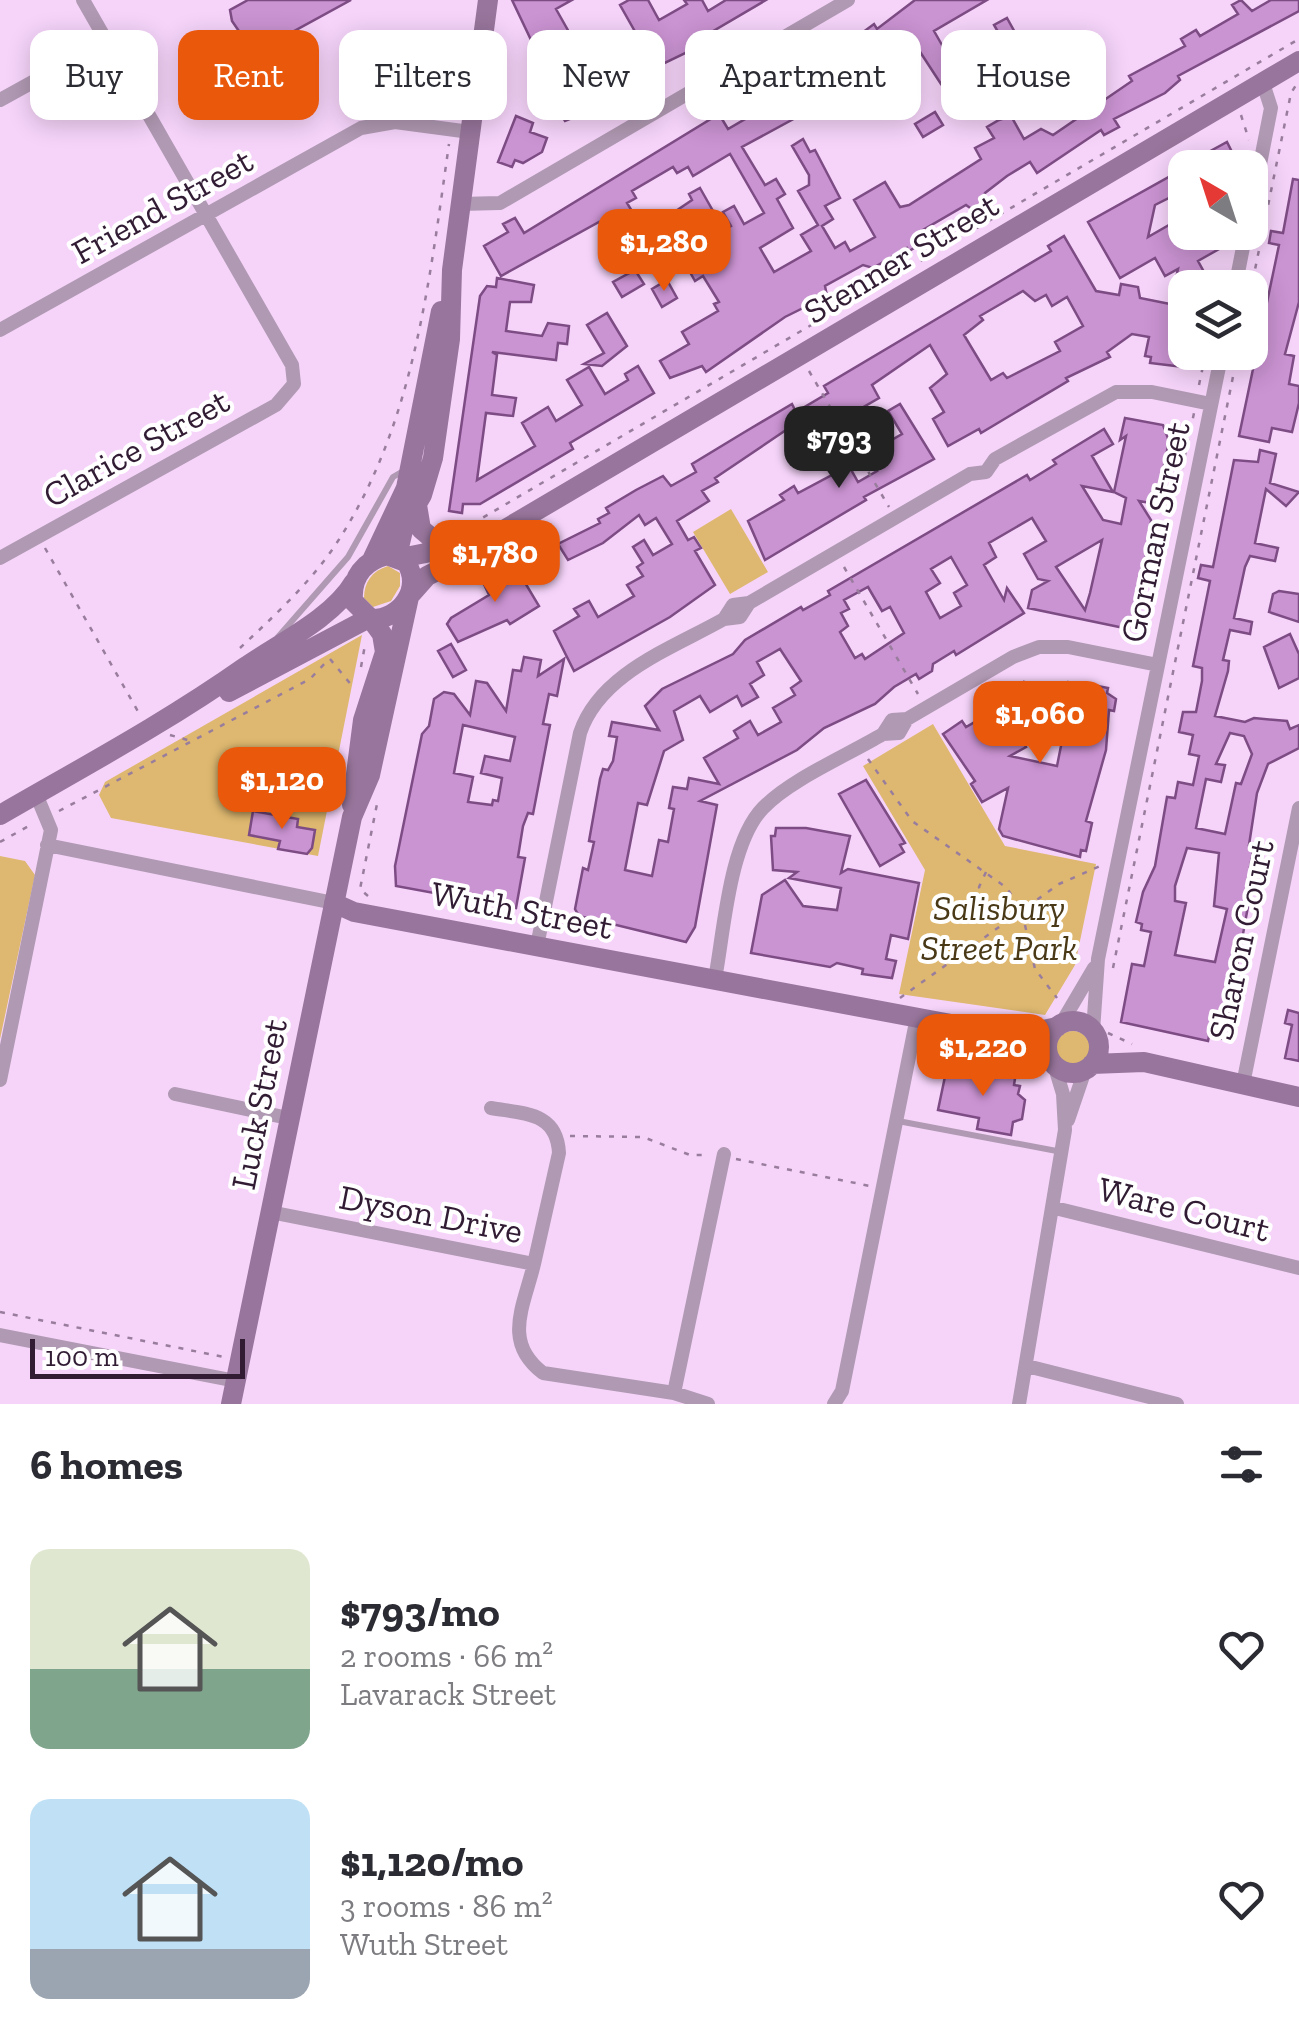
<!DOCTYPE html>
<meta charset="utf-8">
<style>
:root{--surface:#fff;--page:#f2f2f3;--text:#2b2b33;--muted:#7c7c81;--accent:#ea580c}
body{margin:0;font-family:"Zilla Slab",serif;background:var(--page);color:var(--text);height:100vh;display:flex;flex-direction:column;font-size:38px;white-space:nowrap}
*{box-sizing:border-box;margin:0}
p{font-size:32px;color:var(--muted)}
.icon{flex:none;width:55px;height:55px;fill:none;stroke:currentColor;stroke-width:2;stroke-linecap:round;stroke-linejoin:round}
.map{position:relative;height:1404px;overflow:hidden}
.drawer{display:flex;flex-direction:column;background:var(--surface);flex:1}
.drawer>*{flex:none}
.hud{position:absolute;left:30px;top:30px;width:1240px;height:90px;display:flex;gap:20px}
.needle{width:65px;rotate:321deg}
.buttons{position:absolute;left:1168px;top:150px;display:grid;gap:20px}
.buttons a{display:grid;place-items:center;width:100px;height:100px;border-radius:20px;background:var(--surface);box-shadow:0 5px 25px #0003;font-size:50px}
.scale{position:absolute;left:30px;bottom:25px;width:215px;box-sizing:border-box;padding-left:10px;border:5px solid #311c34;border-top:0;font-size:28px;line-height:35px;white-space:nowrap;color:#311c34;-webkit-text-stroke:8px #fff;paint-order:stroke}
.price{position:absolute;translate:-50% -85px;padding:0 22px;border-radius:20px;background:var(--accent);color:#fff;font-size:32px;line-height:65px;filter:drop-shadow(0 2px 5px #0008)}
.price::after{content:'';position:absolute;left:50%;top:60px;width:30px;height:22px;margin-left:-15px;background:inherit;clip-path:polygon(0 0,100% 0,50% 100%)}
.price.selected{background:#222;color:#fff}
ul{padding:0;list-style:none}
li{display:flex;align-items:center;gap:30px;height:250px;padding:0 30px}
li span{display:grid;place-items:center;flex:none;width:280px;height:200px;border-radius:20px;color:#555}
li>.icon{margin-inline-start:auto}
span .icon{width:120px;height:120px;fill:#fffc;stroke-width:1}
li b{font-size:42px}
h2{display:flex;justify-content:space-between;align-items:center;height:120px;padding:0 30px;font-size:42px}
.pill{padding:0 35px;border-radius:20px;background:var(--surface);box-shadow:0 5px 25px #0003;font-size:35px;line-height:90px}
.pill.selected{background:var(--accent);color:#fff}
.map>svg:first-child{display:block}
.green{fill:#deb870}
.building{fill:#ca93d2;stroke:#7d4c84;stroke-width:2.5;fill-rule:evenodd}
.lines{fill:none;stroke-linecap:round;stroke-linejoin:round}
.path{stroke:#997d9d;stroke-width:2.5;stroke-dasharray:5 8;stroke-linecap:butt}
.lane{stroke:#b099b3;stroke-width:6}
.street{stroke:#b099b3;stroke-width:14}
.secondary{stroke:#98759c;stroke-width:20}
.labels{text-anchor:middle;dominant-baseline:central;stroke-width:8;stroke-linejoin:round;paint-order:stroke}
.street-label{font-size:35px;fill:#311c34;stroke:#fff}
.park-label{font-size:35px;font-style:italic;fill:#4a3917;stroke:#fff}
</style>
<div class="map">
<svg width="1299" height="1404" viewBox="0 0 1299 1404">
<rect width="100%" height="100%" fill="#f6d4fa"/>
<path class="green" d="M 731,509 L 768,572 L 730,594 L 693,532 Z
M 388,566 L 400,573 L 400,586 L 391,601 L 373,607 L 364,598 C 364,582 372,571 388,566 Z
M 362,635 L 318,856 L 111,818 L 99,795 L 105,782 Z
M 933,724 L 1005,846 L 1096,864 L 1075,965 L 1045,1015 L 899,994 L 925,870 L 863,766 Z
M 0,856 L 25,861 L 35,875 L 0,1039 Z
M1056 1048a17 17 0 1 1 34 0a17 17 0 1 1-34 0Z"/>
<path class="building" d="M 248,0 L 351,0 L 254,53 L 232,21 L 230,10 Z
M 512,0 L 572,0 L 556,9 L 578,48 L 554,62 L 568,86 L 609,59 L 616,68 L 641,53 L 638,47 L 642,44 L 620,5 L 629,0 L 648,0 L 659,20 L 687,4 L 684,0 L 702,0 L 708,11 L 726,0 L 766,0 L 710,33 L 700,46 L 627,81 L 629,86 L 602,106 L 565,121 L 544,86 L 551,82 Z
M 915,0 L 987,0 L 934,31 L 958,73 L 941,84 L 911,38 L 860,67 L 874,92 L 862,100 L 842,72 L 823,83 L 832,98 L 742,147 L 765,185 L 776,179 L 785,194 L 777,199 L 793,228 L 760,248 L 774,272 L 811,251 L 801,235 L 818,225 L 798,191 L 809,185 L 809,175 L 792,146 L 803,139 L 810,152 L 815,150 L 840,198 L 825,206 L 833,219 L 822,226 L 835,248 L 845,242 L 850,251 L 875,237 L 854,200 L 885,182 L 900,207 L 909,205 L 981,159 L 975,148 L 994,138 L 987,127 L 999,120 L 1011,116 L 1024,139 L 1041,129 L 1053,135 L 1132,81 L 1129,76 L 1185,46 L 1181,39 L 1196,30 L 1200,36 L 1238,14 L 1232,5 L 1241,0 L 1252,11 L 1271,0 L 1299,0 L 1299,11 L 1178,76 L 1180,80 L 1165,93 L 1114,119 L 1119,127 L 1104,135 L 1101,130 L 1037,173 L 1030,162 L 1007,176 L 985,193 L 984,203 L 973,210 L 966,205 L 923,230 L 929,239 L 909,251 L 907,248 L 873,268 L 863,265 L 825,286 L 827,296 L 785,317 L 706,372 L 702,366 L 670,378 L 660,361 L 689,344 L 682,332 L 718,311 L 714,304 L 719,302 L 703,276 L 695,281 L 686,265 L 689,258 L 725,238 L 721,232 L 731,226 L 723,212 L 734,206 L 744,224 L 764,213 L 730,154 L 693,176 L 688,167 L 677,173 L 673,167 L 632,191 L 636,198 L 627,203 L 644,231 L 614,249 L 599,222 L 501,276 L 484,246 L 508,232 L 503,224 L 515,218 L 524,233 L 719,114 L 728,129 L 771,104 L 763,91 L 780,81 L 780,75 L 790,69 L 794,76 L 831,52 L 829,49 L 840,42 L 843,47 L 874,24 L 877,29 Z
M 1007,18 L 1023,47 L 1017,51 L 1021,57 L 965,90 L 958,78 L 1008,49 L 994,25 Z
M 935,112 L 943,125 L 923,137 L 915,124 Z
M 516,116 L 533,123 L 530,132 L 547,138 L 542,152 L 523,163 L 515,160 L 512,167 L 498,162 Z
M 1227,142 L 1233,154 L 1225,161 L 1228,168 L 1198,168 L 1194,160 Z
M 1185,168 L 1185,232 L 1209,232 L 1219,249 L 1198,261 L 1204,272 L 1185,282 L 1184,367 L 1150,363 L 1151,357 L 1145,356 L 1149,337 L 1132,334 L 1107,352 L 1110,357 L 1066,378 L 1068,381 L 981,433 L 979,429 L 948,446 L 933,419 L 944,412 L 930,388 L 947,374 L 930,345 L 872,385 L 879,398 L 846,417 L 839,412 L 816,425 L 822,435 L 801,447 L 789,428 L 715,478 L 718,482 L 702,491 L 709,501 L 677,521 L 688,540 L 694,537 L 701,548 L 695,551 L 715,585 L 670,617 L 574,671 L 554,631 L 579,616 L 574,609 L 589,601 L 598,617 L 634,596 L 627,585 L 643,576 L 637,567 L 643,563 L 633,547 L 644,540 L 653,555 L 672,544 L 656,518 L 645,525 L 639,515 L 603,543 L 568,560 L 558,544 L 600,523 L 598,519 L 609,513 L 606,508 L 636,490 L 663,476 L 671,486 L 696,472 L 692,464 L 743,433 L 792,404 L 796,412 L 828,393 L 824,386 L 1051,251 L 1048,246 L 1064,236 L 1096,291 L 1119,295 L 1121,284 L 1138,287 L 1140,298 L 1170,304 L 1178,269 L 1165,276 L 1155,258 L 1120,278 L 1088,222 ZM 1169,198 L 1181,218 L 1148,237 L 1155,205 ZM 1023,291 L 1035,301 L 1046,295 L 1052,306 L 1067,297 L 1083,326 L 1055,342 L 1060,351 L 1007,378 L 1003,373 L 991,380 L 964,335 L 983,320 L 980,316 Z
M 1293,179 L 1299,180 L 1299,302 L 1285,354 L 1294,356 L 1289,384 L 1299,386 L 1299,403 L 1292,432 L 1272,428 L 1269,442 L 1239,436 L 1279,245 L 1269,243 L 1271,231 L 1283,233 Z
M 700,188 L 713,211 L 666,236 L 658,223 L 692,200 L 689,194 Z
M 635,270 L 644,284 L 622,297 L 613,282 Z
M 497,278 L 534,285 L 531,302 L 510,302 L 506,331 L 542,336 L 548,323 L 569,326 L 567,344 L 558,343 L 556,360 L 492,352 L 497,355 L 492,395 L 516,398 L 513,416 L 486,413 L 477,480 L 535,446 L 522,423 L 548,407 L 556,421 L 582,405 L 567,380 L 589,367 L 605,394 L 628,380 L 625,374 L 638,366 L 654,393 L 570,443 L 573,449 L 480,504 L 463,504 L 462,513 L 449,511 L 480,296 L 487,286 L 496,287 Z
M 667,280 L 677,298 L 662,307 L 652,289 Z
M 607,313 L 627,346 L 602,366 L 584,364 L 604,353 L 587,325 Z
M 900,404 L 934,459 L 864,497 L 866,500 L 765,560 L 748,521 L 784,500 L 780,495 L 794,486 L 798,493 L 849,466 L 858,482 L 877,471 L 867,454 L 902,434 L 888,411 Z
M 1125,418 L 1163,425 L 1169,441 L 1156,504 L 1139,501 L 1151,520 L 1150,536 L 1133,617 L 1126,619 L 1124,628 L 1028,608 L 1032,590 L 1048,581 L 1038,579 L 1024,554 L 1046,541 L 1032,518 L 989,543 L 996,557 L 984,565 L 1004,600 L 1007,588 L 1024,613 L 956,655 L 954,651 L 933,664 L 932,671 L 919,679 L 916,674 L 894,687 L 875,704 L 824,728 L 797,750 L 700,801 L 717,805 L 695,927 L 686,942 L 579,916 L 575,909 L 583,868 L 588,870 L 594,842 L 589,841 L 600,779 L 603,769 L 608,770 L 613,761 L 617,737 L 609,736 L 612,722 L 659,730 L 645,706 L 662,689 L 733,654 L 745,640 L 801,607 L 803,610 L 830,595 L 828,591 L 1027,475 L 1030,480 L 1056,464 L 1053,460 L 1104,429 L 1113,444 L 1092,456 L 1113,492 L 1082,486 L 1103,520 L 1121,524 L 1126,498 L 1114,492 L 1126,436 L 1120,440 ZM 1102,540 L 1090,593 L 1085,610 L 1056,567 ZM 951,557 L 967,585 L 954,593 L 961,606 L 940,618 L 926,592 L 940,583 L 931,569 ZM 868,587 L 882,611 L 890,607 L 904,633 L 865,659 L 862,654 L 855,658 L 840,632 L 848,626 L 841,613 L 849,609 L 844,600 ZM 780,649 L 801,681 L 791,688 L 795,695 L 773,708 L 781,722 L 758,735 L 750,721 L 734,731 L 738,738 L 704,758 L 719,784 L 689,778 L 687,789 L 673,787 L 669,808 L 674,809 L 668,842 L 659,840 L 652,876 L 625,870 L 638,803 L 647,805 L 664,751 L 683,740 L 674,711 L 700,696 L 710,712 L 737,696 L 742,706 L 758,697 L 750,684 L 764,675 L 757,662 Z
M 1260,450 L 1276,454 L 1270,483 L 1299,492 L 1286,506 L 1266,489 L 1255,543 L 1278,548 L 1275,561 L 1250,556 L 1245,567 L 1234,618 L 1252,622 L 1250,634 L 1230,630 L 1223,660 L 1229,661 L 1228,671 L 1215,716 L 1245,722 L 1254,718 L 1287,721 L 1290,729 L 1299,725 L 1299,748 L 1268,764 L 1257,793 L 1249,845 L 1254,846 L 1250,867 L 1255,868 L 1233,989 L 1223,1039 L 1209,1036 L 1208,1041 L 1121,1022 L 1132,964 L 1144,966 L 1151,932 L 1141,930 L 1142,924 L 1136,922 L 1143,892 L 1155,866 L 1167,797 L 1175,798 L 1178,782 L 1193,785 L 1199,756 L 1189,754 L 1193,735 L 1179,732 L 1183,712 L 1196,712 L 1202,681 L 1202,668 L 1193,666 L 1210,581 L 1198,578 L 1201,565 L 1213,567 L 1234,460 L 1258,462 ZM 1230,733 L 1244,736 L 1252,754 L 1241,784 L 1236,783 L 1225,834 L 1196,828 L 1206,779 L 1221,782 L 1225,765 L 1216,764 ZM 1187,848 L 1219,853 L 1214,906 L 1227,909 L 1215,962 L 1175,955 L 1186,903 L 1175,901 L 1175,886 Z
M 515,566 L 539,606 L 510,624 L 507,620 L 458,642 L 447,624 L 451,618 L 489,595 L 482,580 Z
M 1279,591 L 1299,594 L 1299,622 L 1269,612 L 1273,594 Z
M 1290,634 L 1299,654 L 1299,678 L 1279,688 L 1264,647 Z
M 451,644 L 466,670 L 453,677 L 438,651 Z
M 524,657 L 541,660 L 538,676 L 564,659 L 557,696 L 549,694 L 543,724 L 550,725 L 533,814 L 528,813 L 523,826 L 518,857 L 525,858 L 516,908 L 396,886 L 395,866 L 422,734 L 429,726 L 434,699 L 444,692 L 454,694 L 470,715 L 476,681 L 487,683 L 506,711 L 513,670 L 521,671 ZM 463,725 L 515,737 L 510,761 L 485,756 L 481,773 L 502,778 L 498,801 L 493,800 L 492,805 L 468,802 L 473,777 L 454,773 Z
M 1024,682 L 1067,688 L 1068,682 L 1087,684 L 1108,688 L 1107,693 L 1116,699 L 1114,711 L 1109,710 L 1106,750 L 1086,821 L 1092,823 L 1086,851 L 1081,850 L 1080,857 L 1003,836 L 999,829 L 1008,788 L 982,802 L 971,784 L 975,781 L 943,734 L 962,721 L 966,727 L 985,716 L 981,710 L 998,701 L 1026,747 L 1010,756 L 1057,766 L 1063,736 L 1077,739 L 1082,711 L 1049,704 L 1044,726 L 1015,720 Z
M 866,780 L 905,843 L 900,845 L 904,852 L 880,866 L 839,794 Z
M 253,811 L 298,819 L 297,827 L 315,830 L 312,848 L 307,854 L 278,849 L 280,841 L 249,835 Z
M 776,828 L 806,828 L 850,836 L 841,873 L 848,869 L 919,883 L 908,939 L 891,935 L 886,959 L 896,961 L 892,978 L 862,974 L 863,969 L 837,963 L 830,967 L 751,953 L 762,895 L 785,880 L 803,906 L 837,910 L 841,888 L 789,878 L 797,872 L 773,870 L 771,836 L 775,836 Z
M 1288,1010 L 1299,1013 L 1299,1061 L 1285,1058 L 1292,1025 L 1285,1023 Z
M 947,1067 L 1001,1077 L 1003,1070 L 1016,1072 L 1014,1085 L 1020,1086 L 1018,1094 L 1025,1100 L 1022,1119 L 1013,1122 L 1011,1135 L 977,1129 L 979,1118 L 938,1110 Z"/>
<g class="lines">
<path class="path" d="M 584,49 L 609,37 L 647,102
M 1241,115 L 1249,140
M 453,116 L 461,65
M 1219,288 L 1222,273
M 1250,294 L 1291,93 L 1298,82
M 809,371 L 889,507
M 1199,385 L 1206,352
M 1182,469 L 1194,413
M 472,524 L 1299,39
M 45,548 L 140,715
M 844,567 L 918,694
M 240,648 C 273,617 308,585 334,547 C 414,428 429,283 449,144
M 330,659 L 353,687
M 361,667 L 365,645
M 170,735 L 191,741
M 868,759 L 912,821 L 1007,888 L 1022,912 L 1035,969 L 1057,998
M 59,811 L 310,679 L 329,659
M 0,842 L 34,823
M 986,872 L 979,887 L 983,903 L 1002,912 L 1017,905
M 368,896 L 360,889 L 377,804
M 1113,968 L 1238,352
M 900,998 L 1059,884 L 1100,866
M 1108,1033 L 1132,1044
M 570,1136 L 643,1137 L 690,1155 L 708,1155
M 736,1159 L 870,1186
M 0,1312 L 224,1357"/>
<path class="lane" d="M 278,637 L 348,557 L 393,477 L 405,470
M 898,1121 L 1062,1152"/>
<path class="street" d="M 0,100 L 107,41
M 460,204 L 500,203 L 848,0
M 1250,215 L 1271,108 L 1263,83
M 1235,288 L 1246,232
M 0,330 L 361,128 L 395,122 L 470,132
M 0,558 L 276,405 L 294,384 L 292,365 L 83,0
M 724,619 L 733,605 L 749,603 L 970,474 L 986,472 L 995,459 L 1116,392 L 1152,392 L 1211,404
M 883,734 L 892,720 L 907,719
M 47,845 L 334,903
M 537,946 L 580,733 C 600,673 673,648 724,619 L 740,617 L 749,603
M 715,979 C 724,932 729,843 763,808 C 791,779 848,755 883,734 L 899,733 L 907,719 L 1013,657 L 1039,647 L 1068,647 L 1158,665
M 1061,1024 L 1094,968
M 1093,1031 L 1098,959 L 1222,352
M 0,1080 L 51,830 L 36,794
M 1243,1084 L 1299,808
M 175,1094 L 288,1118
M 491,1108 C 525,1114 557,1112 559,1153 L 534,1264
M 1068,1120 L 1085,1070
M 1055,1208 L 1299,1268
M 270,1212 L 534,1264 C 524,1306 502,1342 543,1373 L 674,1393 L 708,1404
M 0,1335 L 236,1381
M 1027,1366 L 1177,1404
M 674,1393 L 724,1154
M 834,1404 L 842,1391 L 917,1017
M 1019,1404 L 1065,1130 L 1063,1094 L 1054,1064"/>
<path class="secondary" d="M 417,505 L 421,529 L 447,551
M 387,555 L 406,562 C 423,589 400,620 371,619 L 353,601 C 351,577 364,561 387,555 Z
M 397,556 L 404,526 L 422,495 L 433,458 L 450,339 L 452,270 L 488,0
M 401,558 L 485,541 L 1299,61
M 372,560 L 406,488 L 441,311
M 411,594 L 427,576 L 473,553
M 229,692 L 369,618
M 352,805 L 363,720 L 385,652 L 382,634 L 371,619
M 0,815 C 83,767 167,722 245,667 C 278,644 333,618 354,582
M 334,903 L 354,912 L 988,1031 L 1034,1032 L 1057,1027
M1047 1047a26 26 0 1 1 52 0a26 26 0 1 1-52 0Z
M 1092,1064 L 1144,1062 L 1299,1097
M 231,1404 L 352,817 L 370,775 L 409,597"/>
</g>
<g class="labels">
<g class="street-label">
<text transform="translate(162 206) rotate(-29)">Friend Street</text>
<text transform="translate(901 258) rotate(-31)">Stenner Street</text>
<text transform="translate(136 448) rotate(-29)">Clarice Street</text>
<text transform="translate(1155 532) rotate(-78)">Gorman Street</text>
<text transform="translate(522 910) rotate(11)">Wuth Street</text>
<text transform="translate(1241 940) rotate(-78)">Sharon Court</text>
<text transform="translate(259 1104) rotate(-79)">Luck Street</text>
<text transform="translate(1184 1209) rotate(14)">Ware Court</text>
<text transform="translate(431 1214) rotate(11)">Dyson Drive</text>
</g>
<g class="park-label">
<text x="999" y="908">Salisbury<tspan x="999" dy="40">Street Park</tspan></text>
</g>
</g>
</svg>
<div class="buttons">
<a><svg class="needle" viewBox="-14 -14 28 28"><path d="M0-13l5 13h-10z" fill="#e53935"/><path d="M0 13l5-13h-10z" fill="#7c7c81"/></svg></a>
<a><svg class="icon" aria-label="layers" viewBox="0 0 24 24"><path d="M12 4l9 5-9 5-9-5zM3 14l9 5 9-5"/></svg></a>
</div>
<div class="scale">100 m</div>
<b class="price" style="left:664px;top:294px">$1,280</b>
<b class="price selected" style="left:839px;top:491px">$793</b>
<b class="price" style="left:495px;top:605px">$1,780</b>
<b class="price" style="left:1040px;top:766px">$1,060</b>
<b class="price" style="left:282px;top:832px">$1,120</b>
<b class="price" style="left:983px;top:1099px">$1,220</b>
<div class="hud">
<a class="pill">Buy</a>
<a class="pill selected">Rent</a>
<a class="pill">Filters</a>
<a class="pill">New</a>
<a class="pill">Apartment</a>
<a class="pill">House</a>
</div>
</div>
<section class="drawer">
<h2>6 homes<svg class="icon" aria-label="filters" viewBox="0 0 24 24"><path d="M4 7h16M4 17h16"/><circle cx="9" cy="7" r="2"/><circle cx="15" cy="17" r="2"/></svg></h2>
<ul>
<li><span style="background:linear-gradient(#dfe7d0 60%,#7fa58c 0)"><svg class="icon" aria-label="home" viewBox="0 0 24 24"><path d="M3 11l9-7 9 7M6 9v11h12V9"/></svg></span><div><b>$793/mo</b><p>2 rooms · 66 m²</p><p>Lavarack Street</p></div><svg class="icon" aria-label="heart" viewBox="0 0 24 24"><path d="M12 20l-8-8c-3-5 5-10 8-4 3-6 11-1 8 4z"/></svg></li>
<li><span style="background:linear-gradient(#bfe0f5 75%,#9aa5b1 0)"><svg class="icon" aria-label="home" viewBox="0 0 24 24"><path d="M3 11l9-7 9 7M6 9v11h12V9"/></svg></span><div><b>$1,120/mo</b><p>3 rooms · 86 m²</p><p>Wuth Street</p></div><svg class="icon" aria-label="heart" viewBox="0 0 24 24"><path d="M12 20l-8-8c-3-5 5-10 8-4 3-6 11-1 8 4z"/></svg></li>
</ul>
</section>
